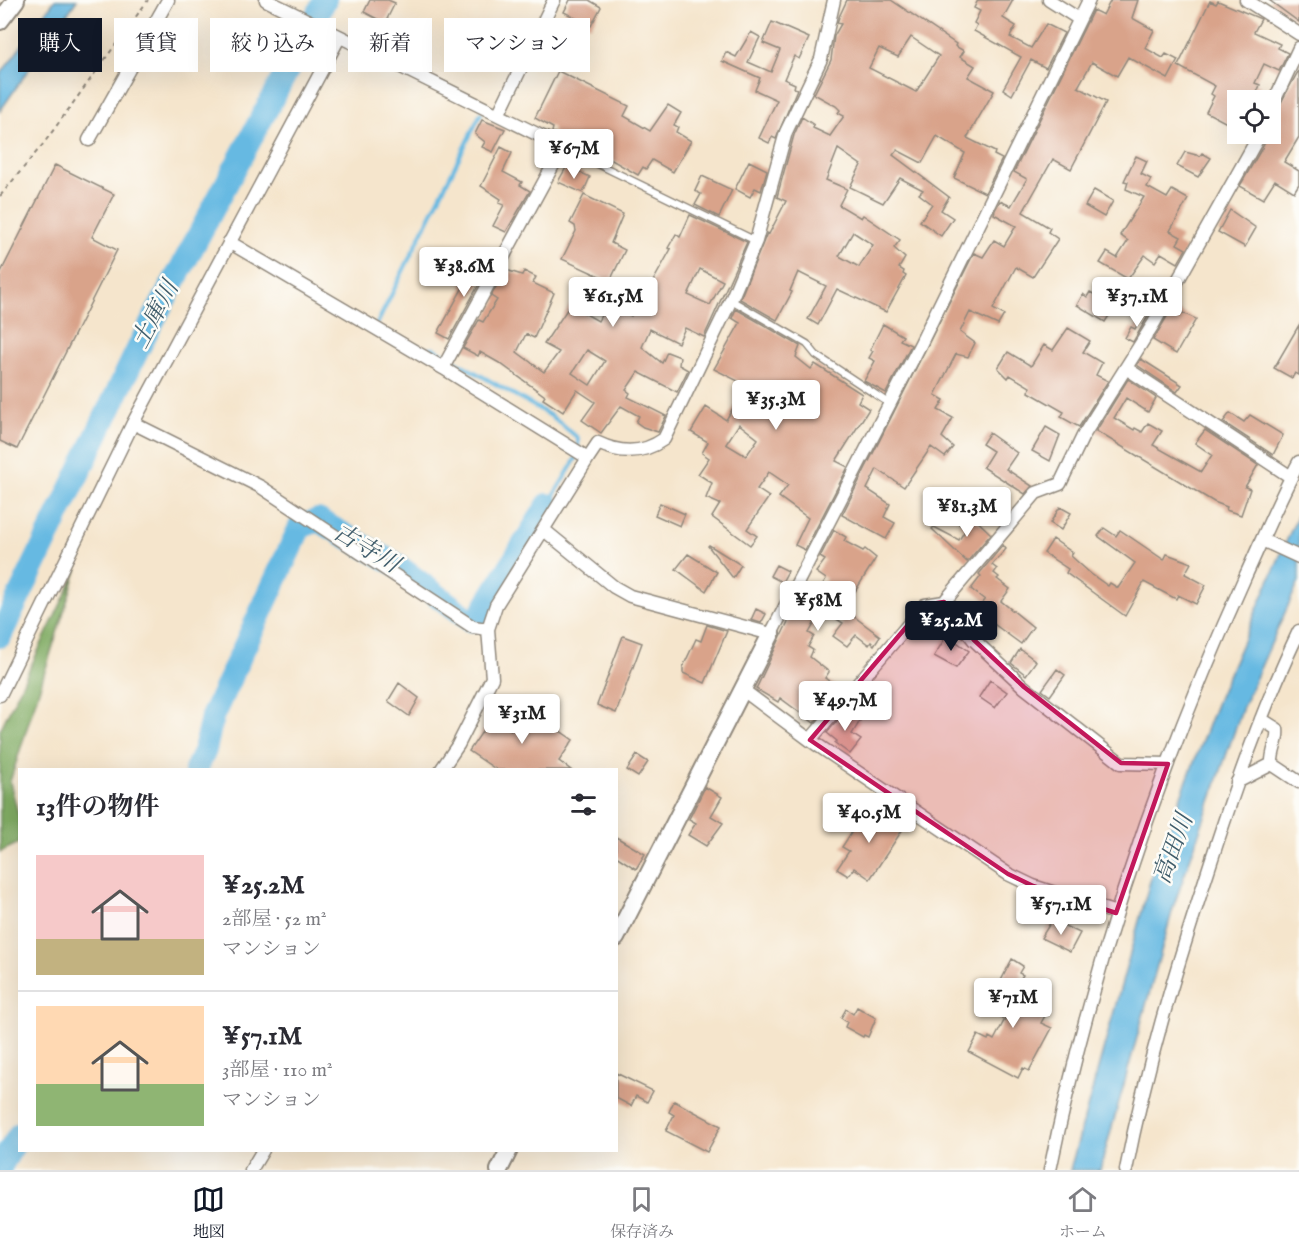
<!DOCTYPE html>
<html lang="ja">
<meta charset="utf-8">
<style>
:root{--surface:#fff;--page:#f2f2f3;--text:#2b2b33;--muted:#7c7c81;--line:#e1e1e2;--accent:#111827}
body{margin:0;font-family:"IM FELL English","Noto Serif JP",serif;background:var(--page);color:var(--text);height:100vh;display:flex;flex-direction:column;font-size:22px;white-space:nowrap}
*{box-sizing:border-box;margin:0}
p{font-size:20px;color:var(--muted)}
.icon{flex:none;width:33px;height:33px;fill:none;stroke:currentColor;stroke-width:2;stroke-linecap:round;stroke-linejoin:round}
.map{position:relative;flex:1;overflow:hidden}
.side{position:absolute;left:18px;top:768px;width:600px;height:384px;display:flex;flex-direction:column;background:var(--surface);border-radius:0px;box-shadow:0 6px 24px #0002}
.side>*{flex:none}
.guide{position:absolute;left:18px;top:18px;width:600px;height:54px;display:flex;gap:12px}
.fabs{position:absolute;left:1227px;top:90px;display:grid;gap:12px}
.fabs a{display:grid;place-items:center;width:54px;height:54px;border-radius:0px;background:var(--surface);box-shadow:0 6px 24px #0002;font-size:30px}
.price{position:absolute;translate:-50% -51px;padding:0 14px;border-radius:6px;background:#fff;color:#222;font-size:20px;line-height:39px;filter:drop-shadow(0 2px 3px #0008)}
.price::after{content:'';position:absolute;left:50%;top:36px;width:18px;height:14px;margin-left:-9px;background:inherit;clip-path:polygon(0 0,100% 0,50% 100%)}
.price.on{background:var(--accent);color:#fff}
ul{padding:0;list-style:none}
li{display:flex;align-items:center;gap:18px;height:150px;padding:0 18px}
li+li{border-top:2px solid var(--line)}
li span{display:grid;place-items:center;flex:none;width:168px;height:120px;border-radius:0px;color:#555}
li>.icon{margin-inline-start:auto}
span .icon{width:72px;height:72px;fill:#fffc;stroke-width:1}
li b{font-size:26px}
h2{display:flex;justify-content:space-between;align-items:center;height:72px;padding:0 18px;font-size:26px}
.tag{padding:0 21px;border-radius:0px;background:var(--surface);box-shadow:0 6px 24px #0002;font-size:21px;line-height:54px}
.tag.on{background:var(--accent);color:#fff}
.tabs{display:flex;justify-content:space-around;align-items:center;height:84px;border-top:2px solid var(--line);background:var(--surface);font-size:16px;color:var(--muted)}
.tabs a{display:grid;justify-items:center;gap:3px}
.tabs .on{color:var(--accent)}
.map>svg:first-child{display:block}
.forest{fill:#7faa62;stroke:#556a46;stroke-width:1.5}
.water{fill:#66b9e2;stroke:#487286;stroke-width:1.5}
.lines{fill:none;stroke-linecap:round;stroke-linejoin:round}
.stream{stroke:#66b9e2;stroke-width:4}
.river{stroke:#66b9e2;stroke-width:24}
.building{fill:#d9a38a;fill-rule:evenodd}
.lane-casing{stroke:#90887c;stroke-width:9}
.street-casing{stroke:#90887c;stroke-width:15}
.secondary-casing{stroke:#90887c;stroke-width:20}
.path{stroke:#90887c;stroke-width:2;stroke-dasharray:4.5 4.5;stroke-linecap:butt}
.lane{stroke:#fff;stroke-width:6}
.street{stroke:#fff;stroke-width:12}
.secondary{stroke:#fff;stroke-width:16}
.marked{fill:#c2185b;fill-opacity:0.2;stroke:#c2185b;stroke-width:4.5;stroke-linejoin:round}
.labels{text-anchor:middle;dominant-baseline:central;stroke-width:5;stroke-linejoin:round;paint-order:stroke}
.water-label{font-size:24px;font-style:italic;fill:#405d6b;stroke:#fdfcf7}
</style>
<div class="map">
<svg width="1299" height="1170" viewBox="0 0 1299 1170">
<rect width="100%" height="100%" fill="#fdfcf7"/>
<filter id="ink" filterUnits="userSpaceOnUse"><feTurbulence type="fractalNoise" baseFrequency=".0167" numOctaves="2"/><feDisplacementMap in="SourceGraphic" scale="12" xChannelSelector="R" yChannelSelector="G"/><feConvolveMatrix kernelMatrix="1 2 1 2 8 2 1 2 1" color-interpolation-filters="sRGB"/></filter>
<filter id="wash" filterUnits="userSpaceOnUse"><feTurbulence type="fractalNoise" baseFrequency=".008" numOctaves="4" result="noise"/><feDisplacementMap in="SourceGraphic" scale="24" xChannelSelector="R" yChannelSelector="G"/><feGaussianBlur stdDeviation="1.35" result="paint"/><feColorMatrix in="noise" values="0 0 0 0 0 0 0 0 0 0 0 0 0 0 0 0 0 1.4 0 .05"/><feComposite in="paint" operator="in"/></filter>
<g filter="url(#wash)">
<rect width="100%" height="100%" fill="#f5e5cc"/>
<path class="forest" d="M 77,570 L 10,782 L 19,817 L 19,843 L 0,852 L 0,730 Z"/>
<path class="water" d="M 55,0 L 77,0 L 0,111 L 0,75 Z
M 1299,512 L 1299,581 L 1243,707 L 1174,905 L 1100,1170 L 1070,1170 L 1154,867 L 1218,699 Z"/>
<g class="lines">
<path class="stream" d="M 377,324 L 481,113
M 415,345 L 423,349 L 433,348 L 551,416 L 578,438 L 578,447
M 548,505 L 578,455"/>
<path class="river" d="M 0,636 L 141,343 L 325,0
M 196,770 L 205,750 L 212,717 L 300,527 L 318,520 L 394,563 L 470,620 L 477,620 L 548,505
M 0,1167 L 20,1134"/>
</g>
<g id="blocks">
<path class="building" d="M 370,0 L 388,0 L 395,3 L 385,23 L 364,12 Z
M 570,0 L 589,0 L 601,7 L 591,26 L 564,12 Z
M 847,0 L 891,0 L 956,44 L 955,46 L 964,51 L 960,57 L 975,66 L 968,77 L 994,91 L 967,138 L 995,152 L 994,155 L 1002,159 L 985,193 L 954,178 L 965,153 L 937,136 L 922,163 L 897,150 L 893,155 L 949,197 L 941,210 L 953,218 L 941,236 L 920,221 L 932,204 L 919,194 L 923,190 L 900,178 L 883,203 L 850,187 L 861,165 L 838,149 L 826,180 L 847,189 L 839,205 L 861,218 L 863,215 L 900,240 L 894,248 L 905,258 L 899,268 L 904,271 L 903,274 L 906,276 L 886,312 L 837,289 L 818,325 L 808,319 L 826,286 L 798,272 L 790,291 L 792,292 L 777,320 L 740,299 L 767,233 L 769,234 L 786,201 L 777,197 L 794,135 L 802,117 L 814,125 L 813,128 L 830,136 L 844,116 L 838,113 L 840,110 L 836,106 L 814,94 L 831,60 L 834,36 L 841,24 L 837,23 L 839,17 ZM 911,37 L 939,56 L 916,92 L 869,68 L 879,48 L 898,57 ZM 853,232 L 873,245 L 859,267 L 839,256 Z
M 978,0 L 1013,0 L 1003,18 L 1016,26 L 1010,37 L 1031,48 L 1046,24 L 1064,33 L 1046,68 L 1031,60 L 1012,95 L 1003,89 L 1021,57 L 974,31 L 977,25 L 974,23 L 980,11 L 974,8 Z
M 1111,0 L 1138,0 L 1132,18 L 1154,30 L 1145,48 L 1163,58 L 1166,54 L 1178,60 L 1168,79 L 1128,57 L 1117,76 L 1092,62 L 1078,87 L 1106,102 L 1071,169 L 1053,159 L 1023,212 L 1050,228 L 1048,232 L 1058,239 L 1033,277 L 1016,267 L 993,309 L 1004,315 L 998,325 L 970,312 L 960,332 L 975,343 L 968,357 L 956,354 L 935,395 L 944,400 L 938,410 L 953,418 L 942,437 L 953,447 L 945,457 L 931,447 L 904,487 L 877,469 L 867,489 L 890,504 L 884,517 L 895,523 L 886,539 L 842,515 L 974,253 L 983,257 L 994,240 L 1004,246 L 1016,226 L 994,214 L 995,210 L 1000,201 L 1011,206 L 1027,179 L 1014,172 L 1093,10 L 1103,15 Z
M 1269,0 L 1299,0 L 1299,22 Z
M 1210,1 L 1216,4 L 1218,1 L 1261,19 L 1254,32 L 1280,44 L 1278,48 L 1288,53 L 1279,71 L 1264,64 L 1255,83 L 1260,85 L 1254,100 L 1238,100 L 1238,129 L 1206,112 L 1214,96 L 1211,94 L 1215,86 L 1178,66 Z
M 772,22 L 809,38 L 799,59 L 794,56 L 784,79 L 795,84 L 794,88 L 797,89 L 776,139 L 772,137 L 769,143 L 759,138 L 777,100 L 755,90 L 760,78 L 722,61 L 726,52 L 736,57 L 751,32 L 760,37 L 748,62 L 771,72 L 780,50 L 763,43 Z
M 1299,70 L 1299,137 L 1284,162 L 1299,171 L 1299,184 L 1294,192 L 1275,180 L 1263,199 L 1240,186 L 1270,134 L 1270,122 Z
M 558,71 L 629,106 L 624,116 L 650,131 L 668,105 L 681,113 L 674,125 L 678,127 L 676,132 L 691,141 L 673,172 L 652,160 L 646,169 L 643,167 L 638,175 L 596,151 L 552,132 L 553,128 L 535,118 Z
M 482,120 L 505,129 L 493,152 L 482,147 L 485,142 L 475,134 Z
M 501,147 L 512,153 L 503,172 L 522,182 L 520,185 L 530,191 L 506,232 L 493,226 L 504,205 L 499,203 L 501,199 L 481,186 Z
M 1185,152 L 1200,156 L 1202,153 L 1211,158 L 1198,177 L 1177,166 Z
M 1136,156 L 1147,161 L 1141,174 L 1151,179 L 1147,187 L 1167,198 L 1172,190 L 1188,199 L 1170,231 L 1181,237 L 1177,244 L 1186,249 L 1178,263 L 1161,253 L 1155,262 L 1145,255 L 1128,279 L 1100,263 L 1107,252 L 1117,258 L 1128,241 L 1120,235 L 1144,197 L 1126,189 L 1128,182 L 1124,181 Z
M 749,161 L 767,170 L 761,191 L 755,188 L 750,197 L 735,189 Z
M 55,165 L 114,194 L 92,237 L 117,250 L 17,449 L 0,441 L 0,274 Z
M 567,166 L 590,177 L 583,193 L 558,182 Z
M 702,176 L 732,190 L 719,217 L 695,205 L 701,194 L 695,191 Z
M 1094,190 L 1113,201 L 1104,217 L 1085,206 Z
M 584,195 L 623,214 L 611,243 L 625,250 L 610,281 L 562,259 L 576,231 L 575,226 L 570,223 Z
M 1230,210 L 1256,228 L 1245,247 L 1218,232 Z
M 690,215 L 747,242 L 704,337 L 685,328 L 678,343 L 650,329 L 642,347 L 662,363 L 667,352 L 680,357 L 679,365 L 688,370 L 677,392 L 638,372 L 626,390 L 630,393 L 628,397 L 666,416 L 658,432 L 643,427 L 636,422 L 639,416 L 621,406 L 601,433 L 582,420 L 595,402 L 577,390 L 563,412 L 543,399 L 545,396 L 501,364 L 480,352 L 478,356 L 463,348 L 479,320 L 483,322 L 497,300 L 491,296 L 506,270 L 522,275 L 524,271 L 536,277 L 533,283 L 554,293 L 534,338 L 526,334 L 517,352 L 544,372 L 559,352 L 544,344 L 570,305 L 598,321 L 608,303 L 631,316 L 647,283 L 652,283 L 671,249 L 668,248 L 676,234 L 680,237 ZM 700,269 L 723,281 L 710,305 L 688,295 ZM 587,350 L 605,361 L 590,385 L 572,373 Z
M 482,257 L 491,262 L 449,339 L 438,333 L 463,287 L 461,286 Z
M 1090,292 L 1115,306 L 1105,322 L 1077,305 L 1083,294 L 1087,297 Z
M 1172,308 L 1196,319 L 1176,354 L 1153,340 Z
M 736,309 L 800,346 L 796,357 L 811,369 L 815,364 L 862,394 L 858,402 L 869,409 L 836,461 L 848,467 L 805,550 L 795,545 L 808,518 L 779,497 L 788,485 L 769,472 L 757,489 L 769,497 L 747,529 L 757,536 L 750,545 L 712,517 L 720,504 L 706,498 L 712,483 L 698,474 L 709,458 L 702,453 L 708,442 L 691,432 L 706,407 L 726,420 L 742,393 L 737,391 L 742,383 L 714,369 L 740,323 L 732,318 ZM 739,424 L 758,439 L 746,456 L 726,444 Z
M 1145,310 L 1150,313 L 1133,342 L 1125,338 L 1131,327 L 1135,329 Z
M 883,324 L 903,336 L 900,340 L 911,345 L 886,393 L 864,381 L 875,361 L 869,358 L 873,351 L 870,350 Z
M 1299,325 L 1299,375 L 1295,373 L 1292,378 L 1274,368 Z
M 1068,328 L 1090,341 L 1083,352 L 1102,363 L 1096,375 L 1108,381 L 1079,427 L 1061,417 L 1064,412 L 1029,392 L 1030,387 L 1010,375 L 1008,378 L 998,368 L 1008,352 L 1031,366 L 1044,345 L 1053,350 Z
M 1141,359 L 1182,385 L 1177,392 L 1137,365 Z
M 1128,379 L 1156,398 L 1148,412 L 1126,398 L 1114,418 L 1134,430 L 1135,428 L 1142,432 L 1148,423 L 1162,431 L 1153,445 L 1201,472 L 1212,455 L 1195,443 L 1205,430 L 1258,465 L 1245,487 L 1250,489 L 1241,515 L 1226,510 L 1227,507 L 1214,502 L 1096,431 Z
M 1230,413 L 1244,422 L 1250,415 L 1283,435 L 1273,455 L 1223,422 Z
M 1046,427 L 1060,435 L 1050,461 L 1032,451 Z
M 989,433 L 1017,453 L 1006,469 L 1032,486 L 1025,494 L 983,467 L 993,451 L 982,444 Z
M 660,503 L 685,514 L 680,526 L 655,515 Z
M 1060,507 L 1071,513 L 1061,530 L 1050,523 Z
M 969,513 L 991,534 L 967,562 L 932,529 L 934,527 L 959,540 L 966,529 L 959,524 Z
M 1104,528 L 1116,536 L 1120,530 L 1164,560 L 1167,554 L 1191,563 L 1185,574 L 1206,585 L 1196,604 L 1178,595 L 1176,599 L 1144,582 L 1125,616 L 1066,573 L 1068,569 L 1044,553 L 1053,539 L 1073,553 L 1071,556 L 1091,574 L 1108,586 L 1110,583 L 1118,588 L 1135,563 L 1098,536 Z
M 834,530 L 846,537 L 844,541 L 863,551 L 865,549 L 876,558 L 844,609 L 880,636 L 874,645 L 871,642 L 869,645 L 856,635 L 847,646 L 833,636 L 843,623 L 822,610 L 809,633 L 814,636 L 808,647 L 813,650 L 810,657 L 829,672 L 825,678 L 841,690 L 814,723 L 780,698 L 778,702 L 756,689 L 803,590 L 815,597 L 826,579 L 816,572 L 825,560 L 820,557 Z
M 709,545 L 741,565 L 733,578 L 708,546 Z
M 1003,545 L 1006,549 L 992,565 L 997,569 L 994,573 L 999,577 L 997,579 L 1010,589 L 1001,601 L 1033,627 L 1021,644 L 987,619 L 980,628 L 969,620 L 985,600 L 971,589 L 981,576 L 979,574 Z
M 688,554 L 717,572 L 706,591 L 676,569 Z
M 776,565 L 788,571 L 782,582 L 770,576 Z
M 756,609 L 766,614 L 761,623 L 751,620 Z
M 707,625 L 727,631 L 705,683 L 683,673 L 683,667 L 696,639 L 701,641 Z
M 947,635 L 969,651 L 956,668 L 934,656 Z
M 623,636 L 642,643 L 616,713 L 597,705 Z
M 1020,649 L 1036,661 L 1026,675 L 1011,663 Z
M 1057,669 L 1065,675 L 1050,696 L 1042,690 Z
M 990,680 L 1007,692 L 995,708 L 979,697 Z
M 399,683 L 419,698 L 409,716 L 388,701 Z
M 524,710 L 530,713 L 531,711 L 573,740 L 559,761 L 571,770 L 497,770 L 469,751 L 492,717 L 511,730 Z
M 845,711 L 860,721 L 852,734 L 861,740 L 850,754 L 835,743 L 837,741 L 827,733 Z
M 637,755 L 648,762 L 638,777 L 627,770 Z
M 705,787 L 722,797 L 711,816 L 723,823 L 706,846 L 688,835 L 696,823 L 689,819 Z
M 868,807 L 903,829 L 870,879 L 854,868 L 848,876 L 837,869 L 849,851 L 842,847 Z
M 616,837 L 645,854 L 636,869 L 616,856 Z
M 1052,920 L 1080,933 L 1070,952 L 1041,938 Z
M 1012,959 L 1023,966 L 1019,973 L 1023,975 L 1011,994 L 1046,1014 L 1041,1023 L 1052,1028 L 1029,1071 L 1023,1068 L 1018,1078 L 969,1052 L 978,1035 L 988,1040 L 989,1037 L 994,1040 L 1005,1019 L 991,1012 L 994,1006 L 989,1004 Z
M 857,1007 L 876,1018 L 868,1037 L 864,1035 L 863,1037 L 845,1027 L 847,1022 L 841,1018 L 846,1009 L 853,1014 Z
M 616,1073 L 653,1091 L 647,1102 L 636,1096 L 631,1106 L 616,1098 Z
M 674,1101 L 721,1126 L 707,1152 L 666,1131 L 674,1115 L 669,1112 Z"/>
</g>
</g>
<g filter="url(#ink)">
<use href="#blocks" fill-opacity="0" stroke="#90887c" stroke-width="1.5"/>
<g class="lines">
<defs>
<path id="lane" d="M 563,147 L 756,241
M 731,300 L 807,344 L 816,355 L 890,404"/>
<path id="street" d="M 266,0 L 563,147 L 443,368 L 588,458
M 1049,0 L 1079,19
M 1246,0 L 1299,34
M 1270,110 L 1299,48
M 499,113 L 554,0
M 89,140 L 168,0
M 229,242 L 443,368
M 1126,368 L 1291,477
M 133,423 L 261,487 L 473,627 L 488,629
M 544,530 L 614,587 L 630,596 L 771,634 L 921,343 L 1089,0
M 1262,540 L 1299,557
M 944,602 L 974,640 L 1024,687 L 1121,763 L 1168,764
M 743,690 L 810,740 L 1008,874 L 1033,886 L 1116,913
M 0,695 L 133,423 L 339,38
M 1261,719 L 1277,729 C 1279,741 1271,751 1272,764 L 1299,782
M 810,740 L 925,605 L 944,602 L 1036,493 L 1060,484 L 1083,436 L 1154,323 L 1260,134
M 441,770 L 458,745 L 492,678 L 488,629 L 496,605 L 588,458 L 598,443 C 621,454 643,454 664,439 L 731,300 L 756,241 L 786,132 L 821,59 L 834,0
M 1237,782 L 1272,764
M 251,1170 L 263,1150
M 1050,1170 C 1092,966 1159,767 1245,577 C 1263,538 1279,499 1299,462
M 1126,1170 C 1146,1068 1174,975 1206,877 C 1233,793 1261,711 1299,631"/>
<path id="secondary" d="M 0,21 L 16,0
M 616,938 L 771,634
M 499,1170 L 509,1150"/>
</defs>
<use href="#lane" class="lane-casing"/>
<use href="#street" class="street-casing"/>
<use href="#secondary" class="secondary-casing"/>
<path class="path" d="M 0,196 L 44,143 L 148,0"/>
<use href="#lane" class="lane"/>
<use href="#street" class="street"/>
<use href="#secondary" class="secondary"/>
</g>
</g>
<path class="marked" d="M 944,602 L 974,640 L 1024,687 L 1121,763 L 1168,764 L 1116,913 L 1033,886 L 1008,874 L 810,740 L 925,605 Z"/>
<g class="labels">
<g class="water-label">
<text transform="translate(156 315) rotate(-62)">土庫川</text>
<text transform="translate(366 549) rotate(31)">古寺川</text>
<text transform="translate(1174 849) rotate(-70)">高田川</text>
</g>
</g>
</svg>
<div class="fabs">
<a><svg class="icon" aria-label="locate" viewBox="0 0 24 24"><circle cx="12" cy="12" r="6"/><path d="M12 2v4M12 18v4M2 12h4M18 12h4"/></svg></a>
</div>
<b class="price" style="left:574px;top:180px">¥67M</b>
<b class="price" style="left:464px;top:298px">¥38.6M</b>
<b class="price" style="left:613px;top:328px">¥61.5M</b>
<b class="price" style="left:1137px;top:328px">¥37.1M</b>
<b class="price" style="left:776px;top:431px">¥35.3M</b>
<b class="price" style="left:967px;top:538px">¥81.3M</b>
<b class="price" style="left:818px;top:632px">¥58M</b>
<b class="price on" style="left:951px;top:652px">¥25.2M</b>
<b class="price" style="left:845px;top:732px">¥49.7M</b>
<b class="price" style="left:522px;top:745px">¥31M</b>
<b class="price" style="left:869px;top:844px">¥40.5M</b>
<b class="price" style="left:1061px;top:936px">¥57.1M</b>
<b class="price" style="left:1013px;top:1029px">¥71M</b>
<div class="guide">
<a class="tag on">購入</a>
<a class="tag">賃貸</a>
<a class="tag">絞り込み</a>
<a class="tag">新着</a>
<a class="tag">マンション</a>
</div>
<section class="side">
<h2>13件の物件<svg class="icon" aria-label="filters" viewBox="0 0 24 24"><path d="M4 7h16M4 17h16"/><circle cx="9" cy="7" r="2"/><circle cx="15" cy="17" r="2"/></svg></h2>
<ul>
<li><span style="background:linear-gradient(#f6c9c9 70%,#c2b280 0)"><svg class="icon" aria-label="home" viewBox="0 0 24 24"><path d="M3 11l9-7 9 7M6 9v11h12V9"/></svg></span><div><b>¥25.2M</b><p>2部屋 · 52 m²</p><p>マンション</p></div></li>
<li><span style="background:linear-gradient(#ffd9b3 65%,#8fb573 0)"><svg class="icon" aria-label="home" viewBox="0 0 24 24"><path d="M3 11l9-7 9 7M6 9v11h12V9"/></svg></span><div><b>¥57.1M</b><p>3部屋 · 110 m²</p><p>マンション</p></div></li>
</ul>
</section>
</div>
<nav class="tabs">
<a class="on"><svg class="icon" aria-label="map" viewBox="0 0 24 24"><path d="M3 6l6-2 6 2 6-2v14l-6 2-6-2-6 2zM9 4v14M15 6v14"/></svg>地図</a>
<a><svg class="icon" aria-label="saved" viewBox="0 0 24 24"><path d="M7 4h10v16l-5-4-5 4z"/></svg>保存済み</a>
<a><svg class="icon" aria-label="home" viewBox="0 0 24 24"><path d="M3 11l9-7 9 7M6 9v11h12V9"/></svg>ホーム</a>
</nav>
